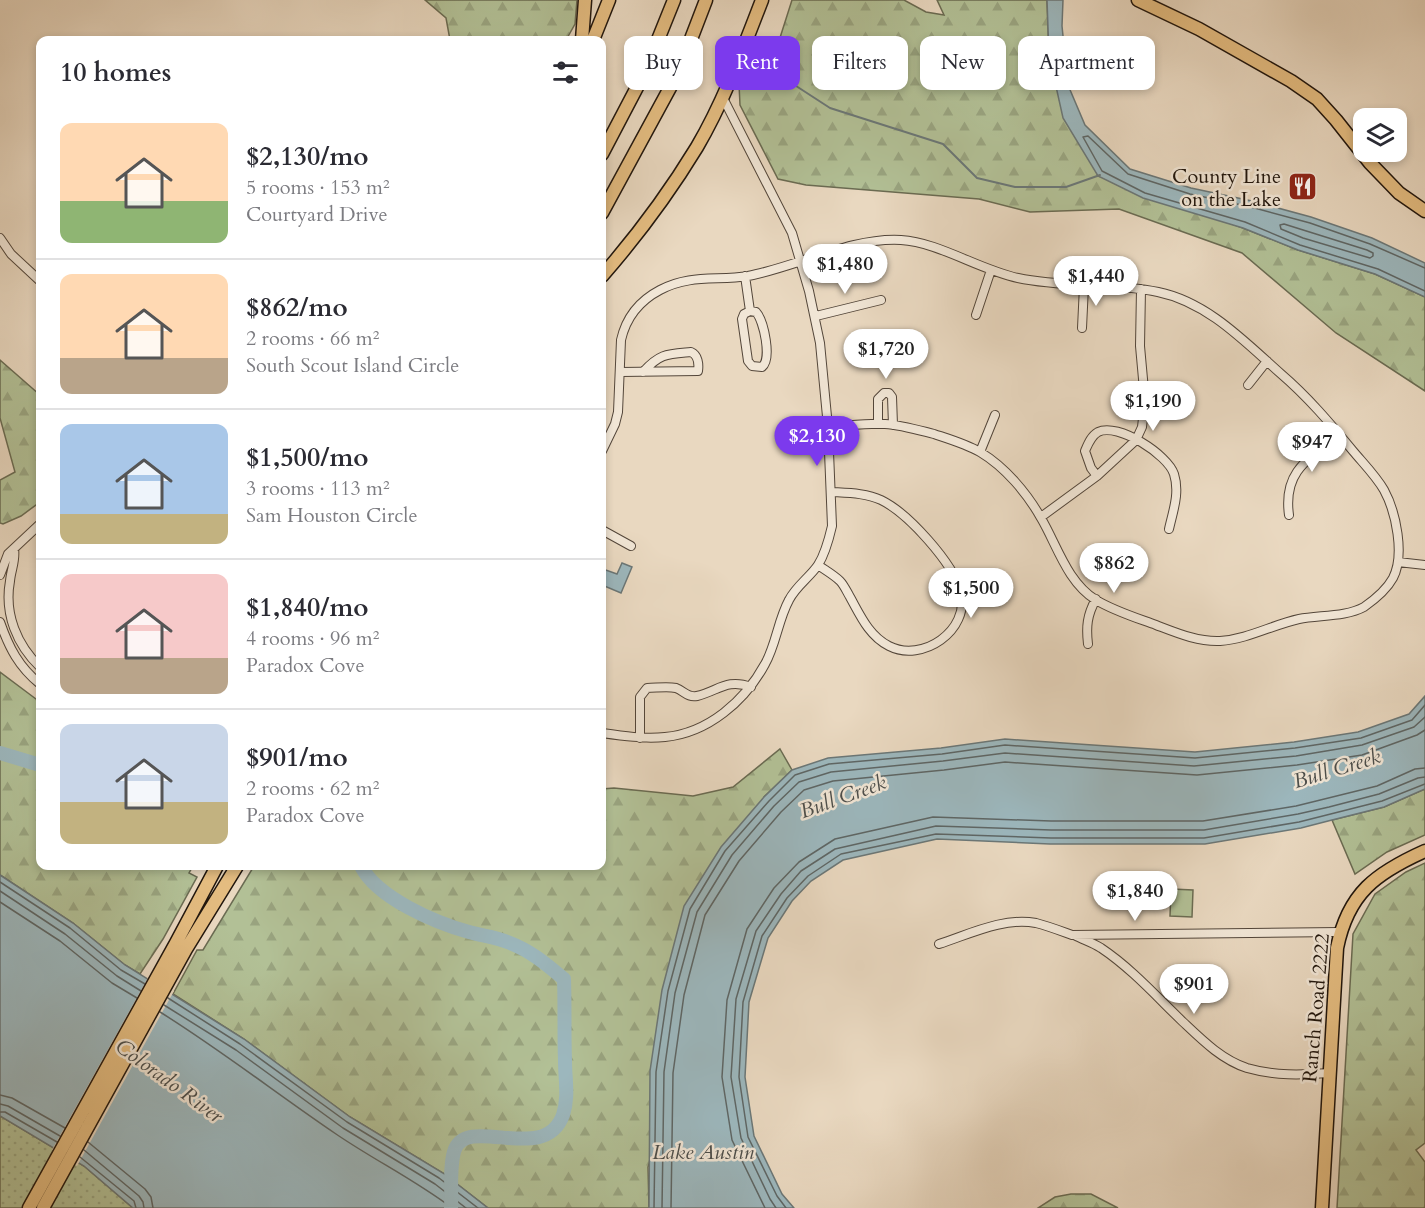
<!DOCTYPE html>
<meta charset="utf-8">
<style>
:root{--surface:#fff;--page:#f2f2f3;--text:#2b2b33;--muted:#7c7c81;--line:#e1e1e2;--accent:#7c3aed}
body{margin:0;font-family:Cardo,serif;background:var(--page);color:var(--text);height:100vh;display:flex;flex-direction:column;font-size:22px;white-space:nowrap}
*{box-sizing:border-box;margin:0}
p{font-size:20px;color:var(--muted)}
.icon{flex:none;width:33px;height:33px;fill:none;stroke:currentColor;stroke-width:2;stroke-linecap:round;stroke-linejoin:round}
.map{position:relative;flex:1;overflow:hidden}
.sheet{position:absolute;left:36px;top:36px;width:570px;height:834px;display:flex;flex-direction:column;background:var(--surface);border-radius:12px;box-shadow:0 3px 9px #0003}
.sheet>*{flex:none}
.guide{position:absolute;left:624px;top:36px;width:570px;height:54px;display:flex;gap:12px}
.controls{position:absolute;left:1353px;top:108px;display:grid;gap:12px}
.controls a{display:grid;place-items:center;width:54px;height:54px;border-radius:12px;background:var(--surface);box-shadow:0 3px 9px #0003;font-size:30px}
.price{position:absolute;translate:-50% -51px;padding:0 14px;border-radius:21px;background:#fff;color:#222;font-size:20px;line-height:39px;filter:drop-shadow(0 2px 3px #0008)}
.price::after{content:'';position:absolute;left:50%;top:36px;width:18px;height:14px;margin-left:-9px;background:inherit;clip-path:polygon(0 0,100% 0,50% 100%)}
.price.active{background:var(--accent);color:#fff}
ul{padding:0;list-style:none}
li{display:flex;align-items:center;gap:18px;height:150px;padding:0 24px}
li+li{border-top:2px solid var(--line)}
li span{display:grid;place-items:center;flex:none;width:168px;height:120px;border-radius:12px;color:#555}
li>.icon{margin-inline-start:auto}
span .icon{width:72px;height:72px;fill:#fffc;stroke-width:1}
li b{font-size:26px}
h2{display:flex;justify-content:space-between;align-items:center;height:72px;padding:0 24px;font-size:26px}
.tag{padding:0 21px;border-radius:12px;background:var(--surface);box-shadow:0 3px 9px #0003;font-size:21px;line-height:54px}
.tag.active{background:var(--accent);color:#fff}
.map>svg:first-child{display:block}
.forest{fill:url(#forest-firs);stroke:#6a6b52;stroke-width:1.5}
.park{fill:url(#park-dots);stroke:#6a6b52;stroke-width:1.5}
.garden{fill:#b2c096;stroke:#6a6b52;stroke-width:1.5}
.water{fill:#9cb7bd;stroke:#6b7777;stroke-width:1.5}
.pier{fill:#e9d8c0}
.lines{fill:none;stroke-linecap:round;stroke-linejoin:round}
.shore{stroke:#5e6665;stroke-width:1.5}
.stream{stroke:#6b7777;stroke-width:2}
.river{stroke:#9cb7bd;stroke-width:14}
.minor-casing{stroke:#53463a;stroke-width:10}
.primary-casing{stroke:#21160d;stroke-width:15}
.trunk-casing{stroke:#21160d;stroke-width:15}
.minor{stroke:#f1e6d6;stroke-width:8}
.primary{stroke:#e4bc80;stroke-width:12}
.trunk{stroke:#e4bc80;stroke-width:12}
.labels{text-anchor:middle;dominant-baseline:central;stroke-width:5;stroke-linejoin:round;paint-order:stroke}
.poi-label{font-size:20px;fill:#21160d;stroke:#f1e6d6;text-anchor:end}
.street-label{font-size:20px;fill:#21160d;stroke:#f1e6d6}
.water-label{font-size:21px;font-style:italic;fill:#4c4e4b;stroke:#f1e6d6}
</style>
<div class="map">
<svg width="1425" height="1208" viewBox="0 0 1425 1208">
<defs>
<pattern id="forest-firs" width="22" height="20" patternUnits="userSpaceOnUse" patternTransform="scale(1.5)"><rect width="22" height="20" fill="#b2c096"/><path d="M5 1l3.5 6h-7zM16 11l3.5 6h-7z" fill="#99a480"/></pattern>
<pattern id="park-dots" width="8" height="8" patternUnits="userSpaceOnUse" patternTransform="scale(1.5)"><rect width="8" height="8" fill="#b2c096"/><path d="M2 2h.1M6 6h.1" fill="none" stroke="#99a480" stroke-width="1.8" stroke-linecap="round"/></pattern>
</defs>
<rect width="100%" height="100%" fill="#e9d8c0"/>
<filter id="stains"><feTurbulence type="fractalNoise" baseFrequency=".00333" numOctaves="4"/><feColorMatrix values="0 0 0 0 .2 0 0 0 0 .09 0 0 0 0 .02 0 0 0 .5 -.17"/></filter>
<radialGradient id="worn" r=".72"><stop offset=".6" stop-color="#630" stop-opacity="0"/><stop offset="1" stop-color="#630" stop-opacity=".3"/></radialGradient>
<path class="forest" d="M 425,0 L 577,0 L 575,24 L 566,40 L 450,40 L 446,18 Z
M 792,0 L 904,0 L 926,12 L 944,15 L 937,0 L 1047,0 L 1049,55 L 1098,176 L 1243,228 L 1298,250 L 1375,274 L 1425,297 L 1425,391 L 1336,333 L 1242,253 L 1119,209 L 1030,212 L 979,199 L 806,185 L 778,179 L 740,105 L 739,84 L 761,47 L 778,44 Z
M 0,360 L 40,395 L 40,502 L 21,516 L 3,524 L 0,523 L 0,480 L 15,472 L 0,418 Z
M 0,672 L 40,702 L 40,866 L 193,866 L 189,873 L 197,877 L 163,939 L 140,974 L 125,965 L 73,923 L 0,875 Z
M 780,749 L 792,770 L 764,797 L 648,1167 L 649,1208 L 488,1208 L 443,1173 L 350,1117 L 244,1039 L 173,994 L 197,950 L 203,950 L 254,866 L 602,866 L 602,789 L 614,788 L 693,796 L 733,787 Z
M 1425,789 L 1425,835 L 1387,852 L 1355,874 L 1332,820 L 1384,807 Z
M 1425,863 L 1425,1143 L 1416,1150 L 1425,1162 L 1425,1208 L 1337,1208 L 1353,934 L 1375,894 L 1406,872 Z
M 1071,1194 L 1091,1194 L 1118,1208 L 1038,1208 L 1055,1197 Z"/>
<path class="park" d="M 0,1116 L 84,1166 L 133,1208 L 0,1208 Z"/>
<path class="garden" d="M 1171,889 L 1193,890 L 1192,917 L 1170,916 Z"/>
<path class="water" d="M 1047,0 L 1063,0 L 1062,26 L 1068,85 L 1085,125 L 1130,169 L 1191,188 L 1252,201 L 1311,217 L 1372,238 L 1425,263 L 1425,297 L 1375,274 L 1298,250 L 1243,228 L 1143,198 L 1098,176 L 1063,118 L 1049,55 Z
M 622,563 L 632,567 L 621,593 L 602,585 L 603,569 L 617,574 Z
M 1425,696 L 1425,789 L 1384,807 L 1332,820 L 1301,828 L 1205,844 L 1050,844 L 937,839 L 843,860 L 811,881 L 792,901 L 768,938 L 749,1002 L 745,1077 L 754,1136 L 782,1194 L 794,1208 L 649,1208 L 650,1071 L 662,990 L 684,906 L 721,847 L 764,797 L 792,770 L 828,758 L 941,748 L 1005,739 L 1195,752 L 1294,742 L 1358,732 L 1409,714 Z
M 0,875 L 73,923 L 125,965 L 244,1039 L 350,1117 L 443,1173 L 488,1208 L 133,1208 L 84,1166 L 0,1116 Z"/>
<path class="pier" d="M 149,976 L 174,991 L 77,1166 L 52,1150 Z"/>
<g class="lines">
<path class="shore" d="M 1284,224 L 1367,250 L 1373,253 L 1373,256 L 1370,258 L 1303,238 L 1281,229 L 1280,225 Z
M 1425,268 L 1370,244 L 1310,223 L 1251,207 L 1190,194 L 1128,174 L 1088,136 L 1083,137 L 1102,171 L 1145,193 L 1245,222 L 1300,245 L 1378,269 L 1425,291
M 0,882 L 70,928 L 121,970 L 145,984
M 0,891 L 65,934 L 117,976 L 141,991
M 0,902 L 60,941 L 112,983 L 137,998
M 168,998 L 240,1044 L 347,1122 L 439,1178 L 478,1208
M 164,1005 L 236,1050 L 343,1128 L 435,1184 L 466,1208
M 160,1012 C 221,1050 277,1094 336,1134 C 374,1160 415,1180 452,1208
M 0,1095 L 12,1098 L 65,1128
M 0,1104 L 8,1106 L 60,1136
M 0,1112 L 5,1112 L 57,1142
M 88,1142 L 145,1189 L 151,1197 L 153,1208
M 84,1150 L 139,1196 L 143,1202 L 144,1208
M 80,1157 L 134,1201 L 136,1208
M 654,1208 L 656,1072 L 668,991 L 690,909 L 725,851 L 769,801 L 795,775 L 829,764 L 942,754 L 1005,745 L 1195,758 L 1295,748 L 1361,738 L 1412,720 L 1425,705
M 662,1208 L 664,1072 L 675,993 L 697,912 L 732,855 L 774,806 L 799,782 L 831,772 L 943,761 L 1005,753 L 1194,766 L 1296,756 L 1362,745 L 1414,727 L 1425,717
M 671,1208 L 673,1073 L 684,995 L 705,915 L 739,861 L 781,812 L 804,790 L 833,781 L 944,770 L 1005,762 L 1197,775 L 1297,765 L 1362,755 L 1417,735 L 1425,730
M 765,1208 L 732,1140 L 722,1077 L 727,1000 L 747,929 L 774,888 L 799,862 L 835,839 L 933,817 L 1051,821 L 1203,821 L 1296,806 L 1377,786 L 1415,769 L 1425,768
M 776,1208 L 770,1199 L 741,1138 L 731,1077 L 736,999 L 756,931 L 781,894 L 801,871 L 835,849 L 936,826 L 1051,830 L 1204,830 L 1298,814 L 1329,807 L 1379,794 L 1418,778 L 1425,777
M 786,1208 L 777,1196 L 748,1137 L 739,1077 L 743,1002 L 762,936 L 787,898 L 808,876 L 841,854 L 936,834 L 1051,838 L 1204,838 L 1299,822 L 1382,801 L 1425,784"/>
<path class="stream" d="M 773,71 L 830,108 L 943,144 L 977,178 L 1015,187 L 1066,187 L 1100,175"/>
<path class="river" d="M 0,753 L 40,765
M 361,866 C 377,898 436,923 469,932 C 483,936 497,937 510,943 C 531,951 546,964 564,979 C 565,1006 564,1033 565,1061 C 565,1080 569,1096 563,1115 C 545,1165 469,1115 455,1149 C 449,1164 452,1192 451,1208"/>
<defs>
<path id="minor" d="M 0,238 L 11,254 L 40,281
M 745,276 L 750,311
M 750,311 L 756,312 C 764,321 772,359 762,367 L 752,366 L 748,361 L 742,319 L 744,314 Z
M 976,315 L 991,270
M 816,316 L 881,300
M 1082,328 L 1084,286
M 621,372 L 698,371 C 699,364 698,355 691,352 C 668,354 660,353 643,372
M 1248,385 L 1267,361
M 878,424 L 878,399 L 884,393 L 889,393 L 892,397 L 893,425
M 602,451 L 615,424 L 618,412 L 621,340 C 626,318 639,301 660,290 C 690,274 717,281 748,276 C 796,267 852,237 901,240 C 938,242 980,270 1018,278 C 1064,288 1112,282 1158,292 C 1207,302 1244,341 1280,373 C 1308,397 1330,423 1353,451 C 1363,463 1376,476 1384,490 C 1396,512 1405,555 1393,578 C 1387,589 1374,600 1364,607 C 1346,617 1319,615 1299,619 C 1272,625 1248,639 1220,641 C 1198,642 1177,633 1156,625 C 1137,618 1114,611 1096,600 C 1067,582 1057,545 1041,518 C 1027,493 1005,467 980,452 C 966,444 949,439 934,434 C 918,430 901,425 885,424 C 866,423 847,426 828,427
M 980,452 L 995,415
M 1097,476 L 1091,468 L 1085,451 C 1088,444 1091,436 1098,432 C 1118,422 1168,455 1174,474 C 1180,493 1173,511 1169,529
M 1289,515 C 1283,471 1308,459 1340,435
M 1041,517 L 1097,476 L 1136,440 L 1142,427 L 1145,401 L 1140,346 L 1141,289
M 602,530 L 631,546
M 14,549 C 16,560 11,570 10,581 C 4,614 17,645 40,667
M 1398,562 L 1425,565
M 818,565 C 825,570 834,575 840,581 C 844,585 847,592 850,597 C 860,615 869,636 889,646 C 922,663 970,631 961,592 C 953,563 908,513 881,500 C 866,493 848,493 831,492
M 0,575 L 8,554 L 40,524
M 0,622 C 9,648 19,667 40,684
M 1088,644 C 1086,627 1087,615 1096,599
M 602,733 C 623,736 644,739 665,737 C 708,733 745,701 765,664 C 776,645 778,620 789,600 C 796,586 810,577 818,565 C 825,554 829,539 832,526 L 828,427 L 820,343 L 809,291 L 792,233 L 722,96
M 640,738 L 640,697 L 647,688 C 656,688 667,686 676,688 C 684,691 688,698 697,696 C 718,691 727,678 751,687
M 1076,936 C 1084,940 1093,943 1101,948 C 1131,968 1157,997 1183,1022 C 1202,1040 1222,1060 1247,1068 C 1275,1076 1301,1075 1330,1073
M 939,944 C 970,934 1003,917 1036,923 C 1048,926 1061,931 1072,935 L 1340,932"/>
<path id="primary" d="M 1138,0 L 1199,29 L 1291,81 L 1317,99 L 1336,120 L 1370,163 L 1399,193 L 1425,211
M 1322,1208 L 1337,948 C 1348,893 1376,873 1425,851"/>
<path id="trunk" d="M 582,40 L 585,0
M 593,40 L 609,0
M 602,154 L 645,72 L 674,0
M 602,213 L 678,73 L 706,0
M 602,276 C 637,236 669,193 697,147 C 724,101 743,49 762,0
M 29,1208 L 176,943 L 217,866
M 43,1208 L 186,949 L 237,866"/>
</defs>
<use href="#minor" class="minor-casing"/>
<use href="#primary" class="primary-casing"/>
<use href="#trunk" class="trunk-casing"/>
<use href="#minor" class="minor"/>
<use href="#primary" class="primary"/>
<use href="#trunk" class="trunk"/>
</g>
<defs>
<symbol id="restaurant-square" viewBox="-11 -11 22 22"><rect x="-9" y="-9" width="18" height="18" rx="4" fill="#8f2418" stroke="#f1e6d6"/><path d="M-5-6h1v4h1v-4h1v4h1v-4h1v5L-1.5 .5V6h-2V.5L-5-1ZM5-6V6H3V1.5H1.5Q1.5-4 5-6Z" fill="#fff"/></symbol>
</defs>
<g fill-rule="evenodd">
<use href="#restaurant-square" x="1286" y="170" width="33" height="33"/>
</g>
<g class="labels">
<g class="poi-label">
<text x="1281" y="176">County Line<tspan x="1281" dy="23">on the Lake</tspan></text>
</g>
<g class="street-label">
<text transform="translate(1316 1008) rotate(-85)">Ranch Road 2222</text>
</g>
<g class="water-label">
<text transform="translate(1337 769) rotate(-17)">Bull Creek</text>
<text transform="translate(843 797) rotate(-20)">Bull Creek</text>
<text transform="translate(169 1081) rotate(36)">Colorado River</text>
<text x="703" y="1152">Lake Austin</text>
</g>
</g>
<rect width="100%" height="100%" filter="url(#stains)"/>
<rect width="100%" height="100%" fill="url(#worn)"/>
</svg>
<div class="controls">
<a><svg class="icon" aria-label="layers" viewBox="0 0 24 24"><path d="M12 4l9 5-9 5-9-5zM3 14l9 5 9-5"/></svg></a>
</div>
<b class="price" style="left:845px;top:295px">$1,480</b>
<b class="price" style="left:1096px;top:307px">$1,440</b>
<b class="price" style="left:886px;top:380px">$1,720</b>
<b class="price" style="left:1153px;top:432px">$1,190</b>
<b class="price active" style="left:817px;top:467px">$2,130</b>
<b class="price" style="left:1312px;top:473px">$947</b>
<b class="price" style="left:1114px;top:594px">$862</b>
<b class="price" style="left:971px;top:619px">$1,500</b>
<b class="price" style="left:1135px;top:922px">$1,840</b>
<b class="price" style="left:1194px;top:1015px">$901</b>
<div class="guide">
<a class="tag">Buy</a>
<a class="tag active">Rent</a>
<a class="tag">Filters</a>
<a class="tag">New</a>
<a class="tag">Apartment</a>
</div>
<section class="sheet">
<h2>10 homes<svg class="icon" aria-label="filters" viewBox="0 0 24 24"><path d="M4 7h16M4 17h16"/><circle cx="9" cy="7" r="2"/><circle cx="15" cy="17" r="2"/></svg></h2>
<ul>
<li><span style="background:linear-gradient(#ffd9b3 65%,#8fb573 0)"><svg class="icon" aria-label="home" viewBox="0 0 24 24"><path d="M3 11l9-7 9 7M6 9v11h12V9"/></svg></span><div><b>$2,130/mo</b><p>5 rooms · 153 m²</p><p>Courtyard Drive</p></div></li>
<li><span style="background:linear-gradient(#ffd9b3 70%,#b9a48a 0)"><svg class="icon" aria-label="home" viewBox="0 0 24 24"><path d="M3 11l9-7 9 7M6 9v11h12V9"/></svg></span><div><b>$862/mo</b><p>2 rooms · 66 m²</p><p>South Scout Island Circle</p></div></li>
<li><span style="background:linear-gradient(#a9c7e8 75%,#c2b280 0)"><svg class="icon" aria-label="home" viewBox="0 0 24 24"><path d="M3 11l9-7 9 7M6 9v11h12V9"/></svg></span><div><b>$1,500/mo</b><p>3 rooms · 113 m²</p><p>Sam Houston Circle</p></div></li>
<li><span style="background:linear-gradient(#f6c9c9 70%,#b9a48a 0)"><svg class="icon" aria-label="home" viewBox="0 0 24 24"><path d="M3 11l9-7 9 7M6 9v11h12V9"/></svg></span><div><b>$1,840/mo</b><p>4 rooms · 96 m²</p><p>Paradox Cove</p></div></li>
<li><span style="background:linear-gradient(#c9d6e8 65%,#c2b280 0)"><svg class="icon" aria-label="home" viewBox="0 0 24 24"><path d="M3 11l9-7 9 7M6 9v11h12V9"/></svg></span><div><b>$901/mo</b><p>2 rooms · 62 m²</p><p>Paradox Cove</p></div></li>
</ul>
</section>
</div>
